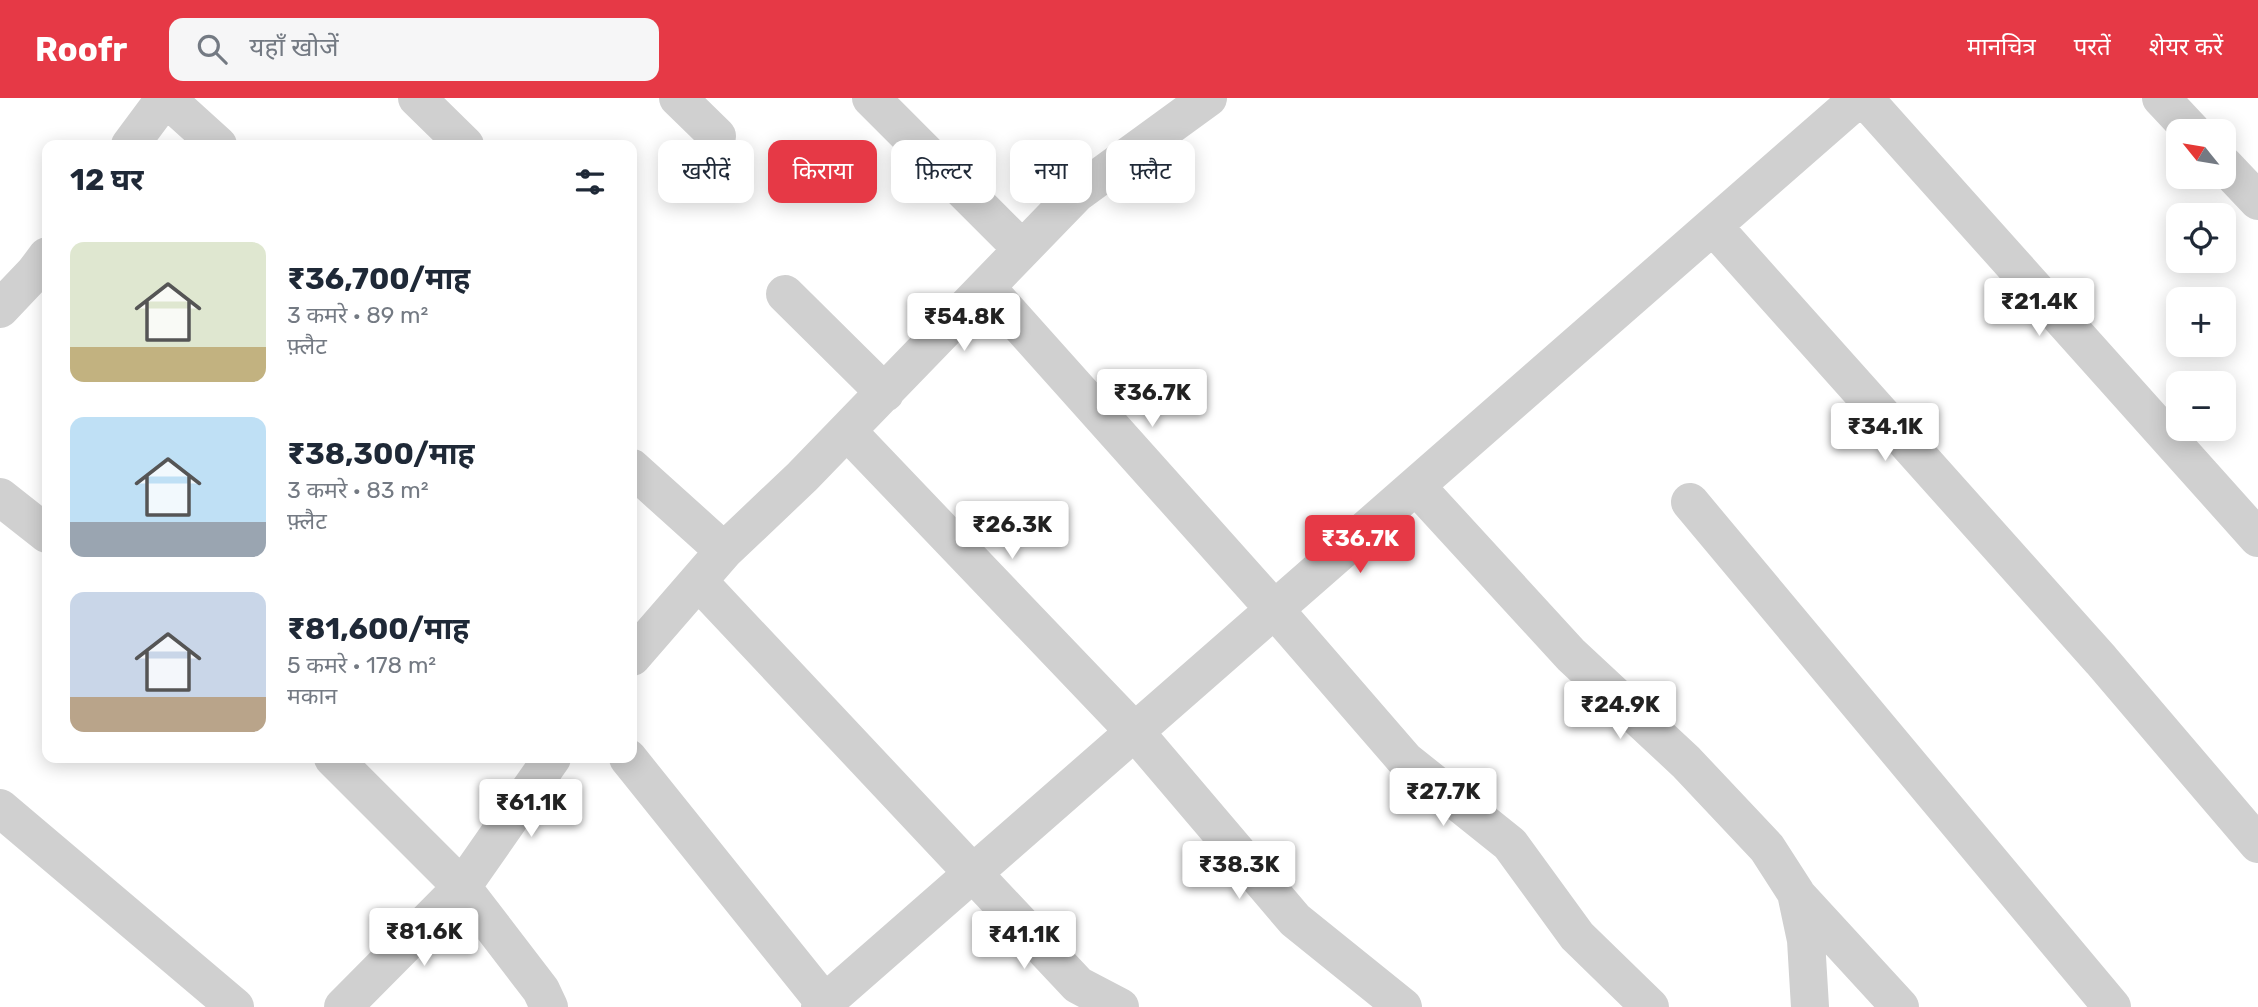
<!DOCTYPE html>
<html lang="hi">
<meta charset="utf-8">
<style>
:root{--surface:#fff;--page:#f6f6f7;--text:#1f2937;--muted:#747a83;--accent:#e63946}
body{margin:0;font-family:Rubik,"Noto Sans Devanagari",sans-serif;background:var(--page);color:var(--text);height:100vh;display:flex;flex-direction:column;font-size:26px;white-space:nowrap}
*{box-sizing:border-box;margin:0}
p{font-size:23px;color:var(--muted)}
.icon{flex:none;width:38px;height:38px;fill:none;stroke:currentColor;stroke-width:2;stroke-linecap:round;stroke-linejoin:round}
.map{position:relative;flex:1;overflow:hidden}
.panel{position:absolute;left:42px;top:42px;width:595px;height:623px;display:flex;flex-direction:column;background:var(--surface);border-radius:14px;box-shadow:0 4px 18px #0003}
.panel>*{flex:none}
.top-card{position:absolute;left:658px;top:42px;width:665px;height:63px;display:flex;gap:14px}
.needle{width:46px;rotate:300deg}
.tools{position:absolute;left:2166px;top:21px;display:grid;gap:14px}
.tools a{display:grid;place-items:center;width:70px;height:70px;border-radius:14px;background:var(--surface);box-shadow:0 4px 18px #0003;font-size:35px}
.price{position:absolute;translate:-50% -60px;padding:0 16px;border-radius:7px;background:#fff;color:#222;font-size:23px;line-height:46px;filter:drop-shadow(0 2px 4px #0008)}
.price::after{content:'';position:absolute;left:50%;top:42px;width:21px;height:16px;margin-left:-10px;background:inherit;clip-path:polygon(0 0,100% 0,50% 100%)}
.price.active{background:var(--accent);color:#fff}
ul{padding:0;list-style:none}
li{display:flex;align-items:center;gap:21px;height:175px;padding:0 28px}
li span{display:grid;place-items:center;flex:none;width:196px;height:140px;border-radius:14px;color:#555}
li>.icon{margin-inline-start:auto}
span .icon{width:84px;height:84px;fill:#fffc;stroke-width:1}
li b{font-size:30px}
h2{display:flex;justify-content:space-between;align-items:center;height:84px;padding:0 28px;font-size:30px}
.tag{padding:0 24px;border-radius:14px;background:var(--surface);box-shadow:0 4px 18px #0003;font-size:24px;line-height:63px}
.tag.active{background:var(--accent);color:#fff}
header{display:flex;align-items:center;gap:42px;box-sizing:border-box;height:98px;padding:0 35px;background:var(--accent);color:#fff}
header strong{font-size:33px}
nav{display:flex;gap:38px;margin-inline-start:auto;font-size:24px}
.search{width:490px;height:63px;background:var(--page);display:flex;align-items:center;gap:18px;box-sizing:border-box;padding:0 24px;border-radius:14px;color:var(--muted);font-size:26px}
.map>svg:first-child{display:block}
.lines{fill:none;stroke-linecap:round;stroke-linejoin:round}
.minor{stroke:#d0d0d0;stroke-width:38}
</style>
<header>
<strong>Roofr</strong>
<div class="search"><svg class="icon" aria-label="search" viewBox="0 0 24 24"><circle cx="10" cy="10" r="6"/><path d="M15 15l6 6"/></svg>यहाँ खोजें</div>
<nav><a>मानचित्र</a><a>परतें</a><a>शेयर करें</a></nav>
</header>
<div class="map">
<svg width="2258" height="909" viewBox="0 0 2258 909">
<rect width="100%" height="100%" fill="#fff"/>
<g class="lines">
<path class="minor" d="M 166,0 L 218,47
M 417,0 L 465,47
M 678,0 L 717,38
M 871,0 L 1022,151
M 1864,0 L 2258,440
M 2161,0 L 2192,33
M 130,47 L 165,0
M 2224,67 L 2258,103
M 1713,128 L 2101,562 L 2258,746
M 986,189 L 1275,512 L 1405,662 L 1510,746 L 1577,838 L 1650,909
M 785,196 L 885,295
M 0,211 L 35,174 L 47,158
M 847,333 L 1135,634 L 1295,822 L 1403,909
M 632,370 L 724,453
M 1416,388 L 1571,557 L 1686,664 L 1767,750 L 1796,795 L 1806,842 L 1810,909
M 0,399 L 47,436
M 1690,404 L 2112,909
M 699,484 L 1078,887 L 1120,909
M 632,559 L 724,453 L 802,379 L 1076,96 L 1208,0
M 333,660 L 462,789 L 541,892 L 549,909
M 628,660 L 828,909
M 0,710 L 235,909
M 1797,797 L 1900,909
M 343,909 L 462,789 L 552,660
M 820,909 L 1859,0"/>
</g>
</svg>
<div class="tools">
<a><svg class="needle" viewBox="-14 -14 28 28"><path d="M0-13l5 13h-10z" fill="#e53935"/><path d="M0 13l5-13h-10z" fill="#747a83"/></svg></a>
<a><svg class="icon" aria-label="locate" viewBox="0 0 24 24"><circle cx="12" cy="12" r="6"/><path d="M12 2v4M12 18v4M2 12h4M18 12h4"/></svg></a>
<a>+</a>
<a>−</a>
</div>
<b class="price" style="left:2039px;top:240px">₹21.4K</b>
<b class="price" style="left:964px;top:255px">₹54.8K</b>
<b class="price" style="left:1152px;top:331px">₹36.7K</b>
<b class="price" style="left:1885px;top:365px">₹34.1K</b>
<b class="price" style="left:1012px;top:463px">₹26.3K</b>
<b class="price active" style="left:1360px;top:477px">₹36.7K</b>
<b class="price" style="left:1620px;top:643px">₹24.9K</b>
<b class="price" style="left:1443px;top:730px">₹27.7K</b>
<b class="price" style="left:531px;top:741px">₹61.1K</b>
<b class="price" style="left:1239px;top:803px">₹38.3K</b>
<b class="price" style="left:424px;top:870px">₹81.6K</b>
<b class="price" style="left:1024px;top:873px">₹41.1K</b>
<div class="top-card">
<a class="tag">खरीदें</a>
<a class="tag active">किराया</a>
<a class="tag">फ़िल्टर</a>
<a class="tag">नया</a>
<a class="tag">फ़्लैट</a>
</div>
<section class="panel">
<h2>12 घर<svg class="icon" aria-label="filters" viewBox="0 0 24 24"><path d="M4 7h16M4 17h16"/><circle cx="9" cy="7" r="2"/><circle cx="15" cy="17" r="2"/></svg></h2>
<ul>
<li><span style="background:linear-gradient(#dfe7d0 75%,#c2b280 0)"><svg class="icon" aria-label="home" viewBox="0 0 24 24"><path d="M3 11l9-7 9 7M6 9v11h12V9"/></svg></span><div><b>₹36,700/माह</b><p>3 कमरे · 89 m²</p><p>फ़्लैट</p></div></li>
<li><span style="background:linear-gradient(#bfe0f5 75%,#9aa5b1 0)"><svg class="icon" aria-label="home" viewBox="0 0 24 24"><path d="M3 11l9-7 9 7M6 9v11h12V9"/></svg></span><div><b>₹38,300/माह</b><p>3 कमरे · 83 m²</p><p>फ़्लैट</p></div></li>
<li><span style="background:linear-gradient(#c9d6e8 75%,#b9a48a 0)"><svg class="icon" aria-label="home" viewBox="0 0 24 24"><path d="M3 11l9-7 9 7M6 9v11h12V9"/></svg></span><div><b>₹81,600/माह</b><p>5 कमरे · 178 m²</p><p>मकान</p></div></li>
</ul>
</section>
</div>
